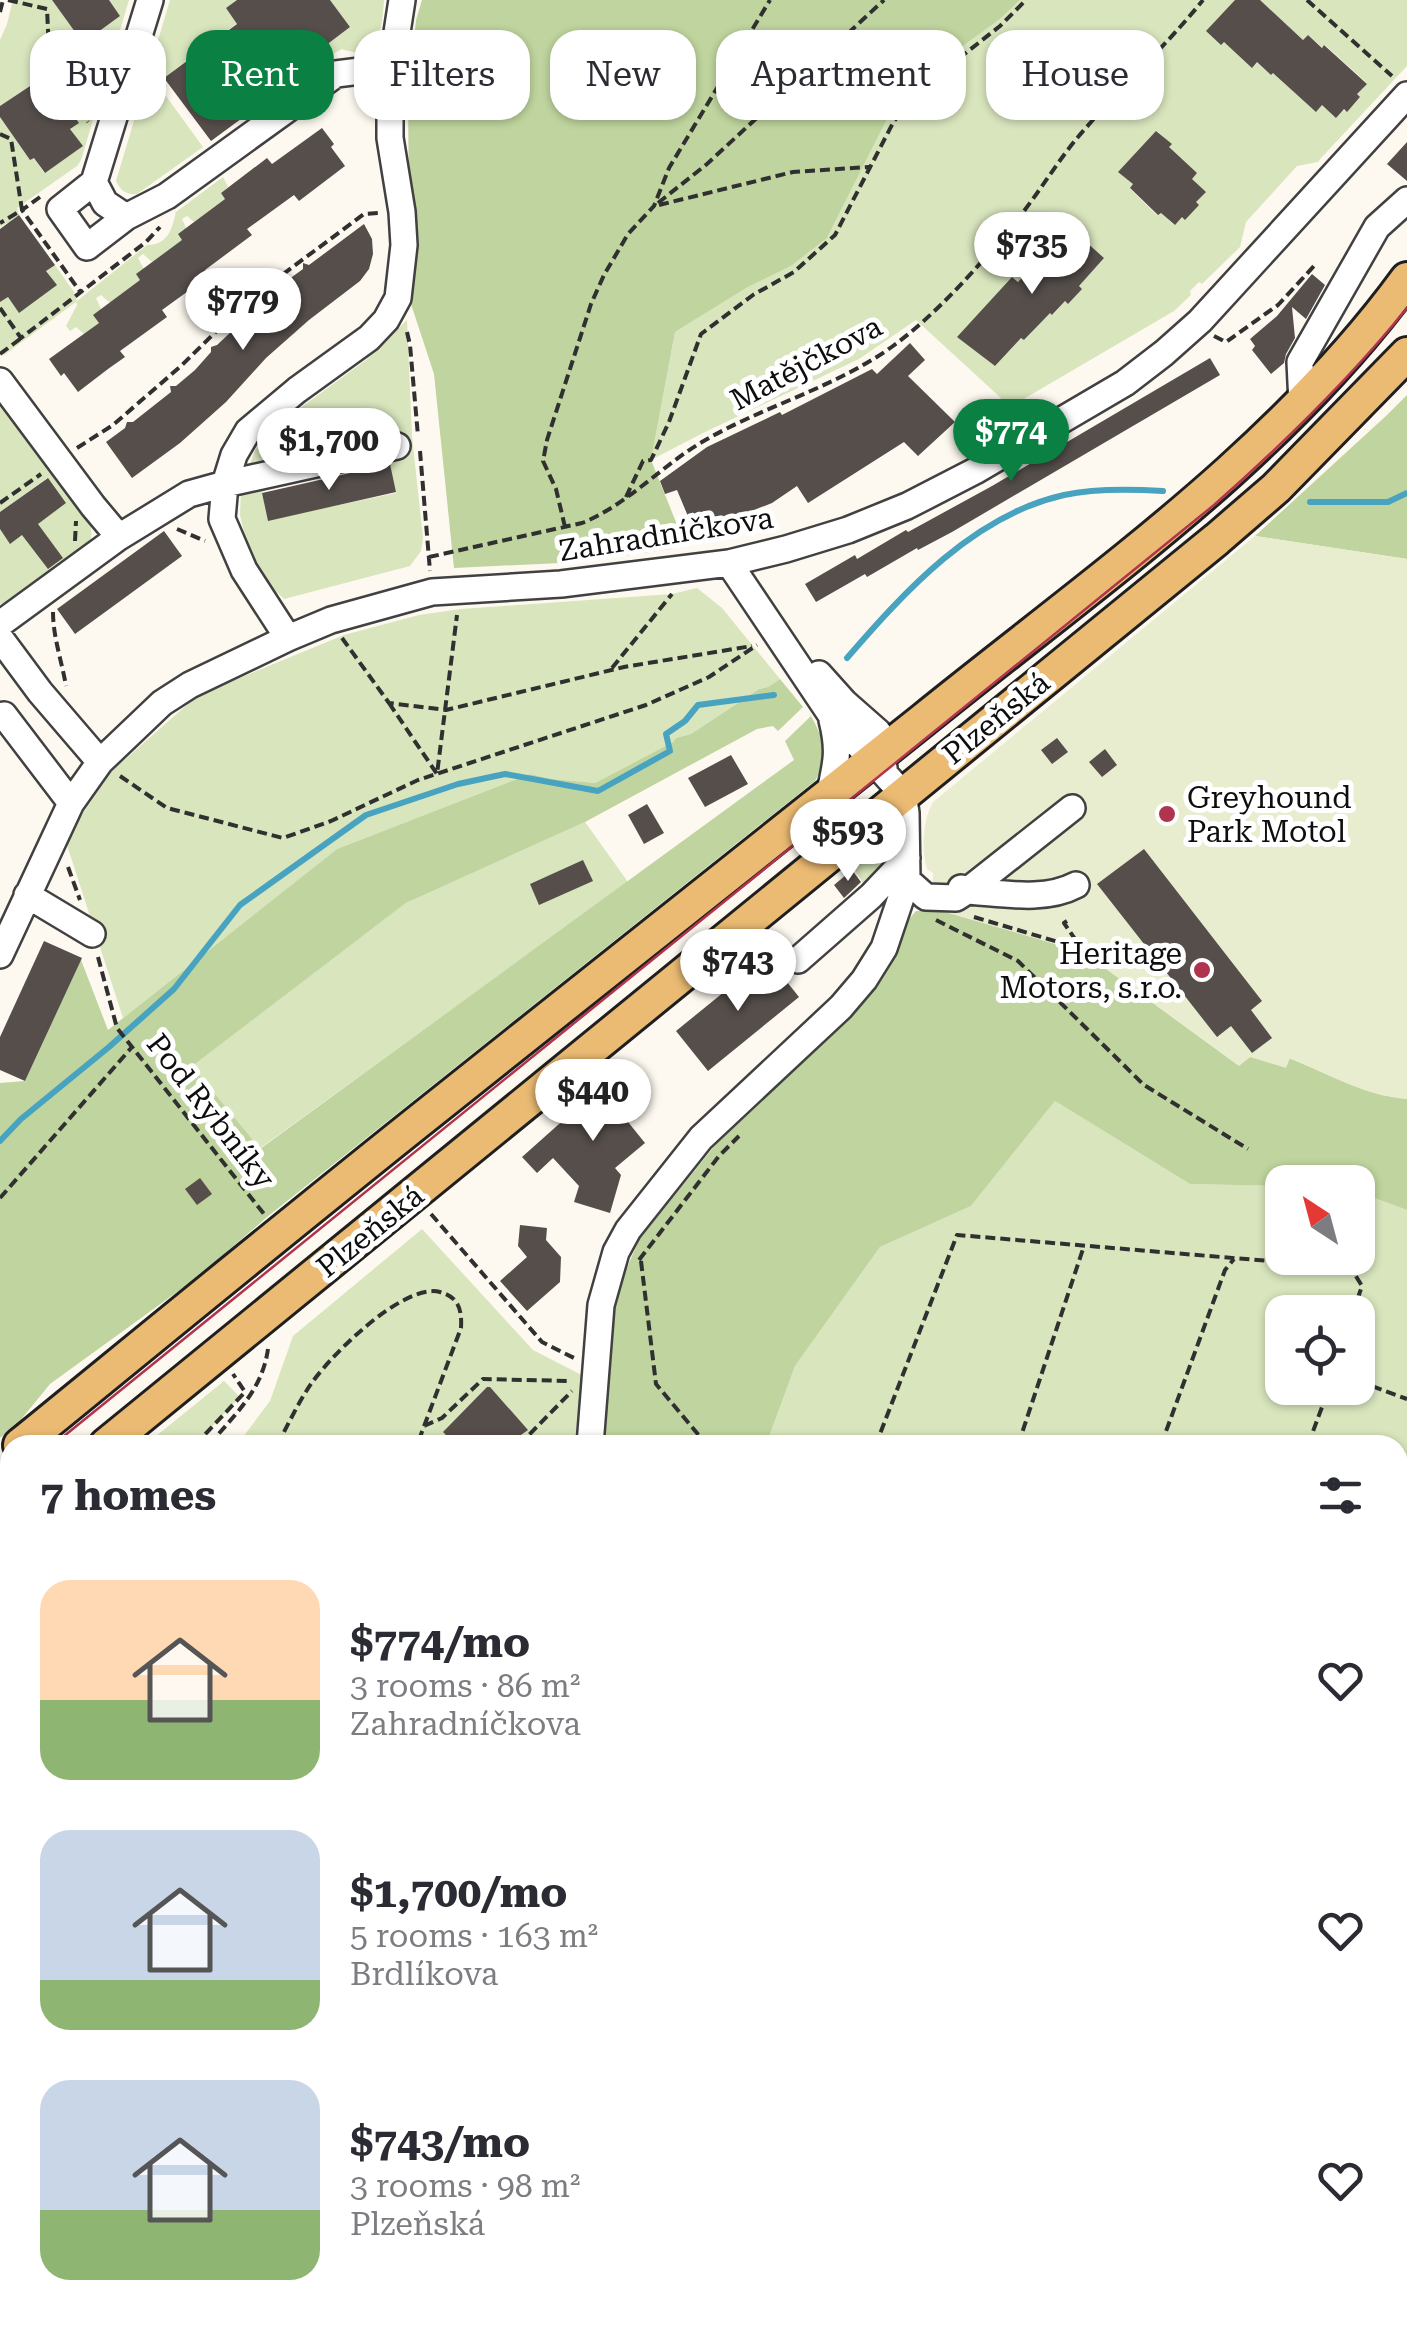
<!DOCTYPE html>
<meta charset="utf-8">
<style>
:root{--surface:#fff;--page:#f7f7f7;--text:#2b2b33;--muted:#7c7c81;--accent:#0b8043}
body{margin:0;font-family:"Roboto Serif",serif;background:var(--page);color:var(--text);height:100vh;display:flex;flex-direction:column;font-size:38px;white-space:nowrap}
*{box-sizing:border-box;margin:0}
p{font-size:32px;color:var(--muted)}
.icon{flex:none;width:55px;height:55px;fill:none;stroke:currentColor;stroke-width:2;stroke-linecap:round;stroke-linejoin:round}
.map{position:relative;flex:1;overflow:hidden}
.panel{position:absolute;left:0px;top:1435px;width:1408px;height:892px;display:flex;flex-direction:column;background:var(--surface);border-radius:30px 30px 0 0;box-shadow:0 2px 8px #0004}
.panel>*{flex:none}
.guide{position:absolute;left:30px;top:30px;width:1348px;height:90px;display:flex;gap:20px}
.needle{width:65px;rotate:324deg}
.tools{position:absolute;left:1265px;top:1165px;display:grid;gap:20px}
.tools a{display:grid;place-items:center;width:110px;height:110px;border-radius:20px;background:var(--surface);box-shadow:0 2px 8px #0004;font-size:50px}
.price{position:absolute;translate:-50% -85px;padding:0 22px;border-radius:35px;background:#fff;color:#222;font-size:32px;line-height:65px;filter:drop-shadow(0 2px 5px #0008)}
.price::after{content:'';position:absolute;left:50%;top:60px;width:30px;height:22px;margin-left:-15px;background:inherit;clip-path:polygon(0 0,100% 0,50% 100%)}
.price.current{background:var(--accent);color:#fff}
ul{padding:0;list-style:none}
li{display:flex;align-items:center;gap:30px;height:250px;padding:0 40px}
li span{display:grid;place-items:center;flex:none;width:280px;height:200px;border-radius:30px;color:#555}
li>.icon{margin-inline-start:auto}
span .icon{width:120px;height:120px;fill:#fffc;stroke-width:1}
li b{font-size:42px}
h2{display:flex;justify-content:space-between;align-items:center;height:120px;padding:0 40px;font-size:42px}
.chip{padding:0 35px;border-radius:30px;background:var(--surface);box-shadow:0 2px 8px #0004;font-size:35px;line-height:90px}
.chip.current{background:var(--accent);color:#fff}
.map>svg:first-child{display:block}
.green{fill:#d8e5bd;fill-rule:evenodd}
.forest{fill:#bfd49e}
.pitch{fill:#e7edce}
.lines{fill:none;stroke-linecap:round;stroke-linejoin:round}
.stream{stroke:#48a3c0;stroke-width:6}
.building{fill:#554e4b}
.minor-casing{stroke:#414141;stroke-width:30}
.major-casing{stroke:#1f1f1f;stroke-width:38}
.path{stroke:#303030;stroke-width:4;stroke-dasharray:10 5;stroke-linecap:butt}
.minor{stroke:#fff;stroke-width:25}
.major{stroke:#ebbb73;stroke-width:32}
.tram{stroke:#b0344d;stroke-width:2.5}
.poi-dot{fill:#b0344d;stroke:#fff;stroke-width:4}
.labels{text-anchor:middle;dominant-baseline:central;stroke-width:10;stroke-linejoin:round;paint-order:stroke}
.street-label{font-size:30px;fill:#0e0e0e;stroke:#fff}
.poi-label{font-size:30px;fill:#0e0e0e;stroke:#fff;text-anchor:start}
</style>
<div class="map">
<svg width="1407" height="2327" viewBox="0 0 1407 2327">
<rect width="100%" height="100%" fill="#fdf9f0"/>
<path class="green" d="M 13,0 L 52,0 L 83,43 L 120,16 L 109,0 L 129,0 L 81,160 L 77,166 L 17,208 L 19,215 L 16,219 L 16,235 L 7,223 L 0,227 L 0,117 L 30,159 L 34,158 L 44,173 L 82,146 L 69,127 L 61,97 L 57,92 L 45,96 L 35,82 L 0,106 L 0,40 L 7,24 Z
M 170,0 L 237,0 L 226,8 L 237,23 L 209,44 L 250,100 L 280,79 L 283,82 L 293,74 L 296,78 L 245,116 L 197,53 L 164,78 L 158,85 L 203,147 L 137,194 C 126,195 121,191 116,181 Z
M 330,0 L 384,0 C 382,27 380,63 342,49 L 315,64 L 312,60 L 323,53 L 321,49 L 350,27 Z
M 1020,0 L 1235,0 L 1224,42 L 1252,67 L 1257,62 L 1271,75 L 1276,70 L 1316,111 L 1322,105 L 1346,111 L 1360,98 L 1357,94 L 1367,83 L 1325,45 L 1322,47 L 1308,35 L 1303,40 L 1261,1 L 1254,0 L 1407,0 L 1407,66 L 1321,158 L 1318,162 L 1297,166 L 1246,222 L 1240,247 L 1202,284 L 1199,282 L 1190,291 L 1191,295 L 1174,311 L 988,420 L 1001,398 L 916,320 L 859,359 L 703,433 L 651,460 L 675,332 L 748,287 L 791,266 L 827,238 L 886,121 L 952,54 L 1000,19 ZM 1157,131 L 1171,144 L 1169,147 L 1192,179 L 1205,192 L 1174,225 L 1161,213 L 1157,215 L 1130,189 L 1133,184 L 1119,171 ZM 1072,223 L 1086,236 L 1084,240 L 1104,258 L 1079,286 L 1068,304 L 1065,301 L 1053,315 L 1047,310 L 1037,326 L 1025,340 L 1021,338 L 995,366 L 958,337 L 1012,277 L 1018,282 L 1030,269 L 1036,273 L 1043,255 Z
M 223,177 L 228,187 L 221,193 L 225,199 L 194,222 L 187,216 L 182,219 L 186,228 L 178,234 L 183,240 L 152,262 L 143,254 L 138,258 L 144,269 L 140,280 L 110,303 L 101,295 L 96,298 L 101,309 L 99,323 L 84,334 L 76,327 L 70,331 L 66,326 L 77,305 L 76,302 L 4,355 L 0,350 L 0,293 L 8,297 L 19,312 L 56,285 L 44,267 L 55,265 L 74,292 L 77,301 L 147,245 C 168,245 172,229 176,212 Z
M 407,320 L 412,436 L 423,538 L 421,551 L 410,566 L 284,599 L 267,583 L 256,567 L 247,545 L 240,515 L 241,490 L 255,450 L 273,428 L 366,360 ZM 389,462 L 396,493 L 268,520 L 262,491 Z
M 0,394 L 90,523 C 93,535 91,542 84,551 C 64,566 23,604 0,604 L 0,529 L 11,543 L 66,503 L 47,478 L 0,512 Z
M 697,588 L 722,608 L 780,679 L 768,687 L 759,689 L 691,734 L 676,738 L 673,742 L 595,783 L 552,779 L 530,774 L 337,849 L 123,1018 L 65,839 L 112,771 L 198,695 L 344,635 L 419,615 L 461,609 L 672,594 Z
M 585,822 L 628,882 L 259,1149 L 191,1066 L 406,903 Z
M 893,835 L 897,841 L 894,855 L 864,885 L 854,868 Z
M 1055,1101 L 1190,1184 L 1282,1186 L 1282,1258 L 1358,1258 L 1358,1192 L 1407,1210 L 1407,1481 L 1398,1495 L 1398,1445 L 766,1445 L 795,1366 L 880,1247 L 971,1206 ZM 1282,1312 L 1358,1312 L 1358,1388 L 1282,1388 Z
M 422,1229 L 533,1350 L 605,1387 L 603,1445 L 237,1445 L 270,1401 L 293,1336 Z
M 224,1381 L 240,1397 L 195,1445 L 145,1445 Z
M 10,1554 L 10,1645 L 0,1653 L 0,1562 Z
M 10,2223 L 10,2318 L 524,2318 L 530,2327 L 0,2327 L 0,2230 Z
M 648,2318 L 693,2318 L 689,2327 L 654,2327 Z
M 1252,2318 L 1341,2318 L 1351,2327 L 1269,2327 Z"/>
<path class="forest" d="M 422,0 L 1020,0 L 1000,19 L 952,54 L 886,121 L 827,238 L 791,266 L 748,287 L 675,332 L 651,460 L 682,537 L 671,549 L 581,562 L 454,568 L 434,374 L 410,301 L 408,100 L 416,20 Z
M 1407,395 L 1407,559 L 1255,536 L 1387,415 Z
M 780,679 L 803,707 L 778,731 L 773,726 L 757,729 L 585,822 L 406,903 L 192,1066 L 260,1149 L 794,760 L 785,741 L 811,716 C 824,739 829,757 815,781 L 267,1217 L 199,1276 L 50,1384 L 19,1422 L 0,1438 L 0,1083 L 25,1081 L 81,960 L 108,1030 L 337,849 L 530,774 L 552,779 L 595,783 L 673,742 L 676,738 L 691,734 L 759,689 L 768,687 Z
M 916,911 L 942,911 L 1083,952 L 1238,1065 L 1250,1057 L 1289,1058 L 1365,1090 L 1382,1095 L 1407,1099 L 1407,1210 L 1358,1192 L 1358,1182 L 1282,1182 L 1282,1186 L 1190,1184 L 1055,1101 L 971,1206 L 880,1247 L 795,1366 L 766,1445 L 603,1445 L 605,1387 L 617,1290 L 640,1238 L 734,1122 L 878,984 L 900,945 L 910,918 Z
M 10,1998 L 10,2223 L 0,2230 L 0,2065 L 4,2061 L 0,2055 L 0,2006 Z
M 524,2318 L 648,2318 L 654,2327 L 530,2327 Z
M 693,2318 L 1165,2318 L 1164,2327 L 689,2327 Z"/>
<path class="pitch" d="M 1255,536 L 1407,559 L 1407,1099 C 1366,1096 1327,1074 1290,1058 L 1286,1068 L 1250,1057 L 1239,1066 L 1083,952 L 942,911 L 931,911 L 933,873 L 927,869 C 921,850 923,819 933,802 Z
M 1407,1571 L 1407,2327 L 1351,2327 L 1341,2318 L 1398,2318 L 1398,1585 Z"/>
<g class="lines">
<path class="stream" d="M 1310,502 L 1388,502 L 1407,493
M 847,658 C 905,591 974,515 1064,495 C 1096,488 1131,489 1163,491
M 0,1141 L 21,1119 L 109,1047 L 174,989 L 240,905 L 366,815 L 458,784 L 505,774 L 598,791 L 670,751 L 666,734 L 685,721 L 698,705 L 774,695"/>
</g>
<path class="building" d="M 52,0 L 109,0 L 120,16 L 83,43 Z
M 237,0 L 330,0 L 350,27 L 321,49 L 323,52 L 282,83 L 280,79 L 239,109 L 245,116 L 211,141 L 164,78 L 237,24 L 226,8 Z
M 1235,0 L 1260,0 L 1303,40 L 1308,35 L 1322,48 L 1324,45 L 1367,84 L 1357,94 L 1360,97 L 1347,112 L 1344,109 L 1336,118 L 1322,105 L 1316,112 L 1273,73 L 1271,75 L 1257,62 L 1252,68 L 1224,42 L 1221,45 L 1206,31 Z
M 45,76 L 79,123 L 70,129 L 83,146 L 45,173 L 34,158 L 30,160 L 0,117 L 0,106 Z
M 322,128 L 334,144 L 331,147 L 345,166 L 299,201 L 294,195 L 247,229 L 252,235 L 205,270 L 209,276 L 162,310 L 167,317 L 120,351 L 125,357 L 108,369 L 78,392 L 64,373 L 61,376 L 49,359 L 99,323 L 93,315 L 140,280 L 136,274 L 182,240 L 178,234 L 225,199 L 221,193 L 267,158 L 272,164 Z
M 1156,131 L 1172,144 L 1169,147 L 1197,173 L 1192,179 L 1206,192 L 1196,202 L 1199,205 L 1185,220 L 1182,217 L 1175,225 L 1161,213 L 1158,215 L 1130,188 L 1133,184 L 1118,172 Z
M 1407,142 L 1407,181 L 1387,164 Z
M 19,215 L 55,265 L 46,271 L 57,285 L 19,313 L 8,297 L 0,302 L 0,229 Z
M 1072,223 L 1087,237 L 1084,240 L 1104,258 L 1079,286 L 1082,289 L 1068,304 L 1065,301 L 1052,315 L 1050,313 L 1024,340 L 1021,338 L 995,366 L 957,337 L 1012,277 L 1018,282 Z
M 364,224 L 372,239 L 373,254 L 369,269 L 360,281 L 309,320 L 266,358 L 226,402 L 180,443 L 132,478 L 106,442 L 125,428 L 127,422 L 133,422 L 171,392 L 170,386 L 176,386 L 195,370 L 211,352 L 211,347 L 217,345 L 281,285 L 303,269 L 303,263 L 309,265 Z
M 1312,274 L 1325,285 L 1306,319 L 1292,307 L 1295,338 L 1286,354 L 1284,363 L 1271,374 L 1252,350 L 1255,346 L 1250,339 L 1277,316 Z
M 910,343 L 925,360 L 908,376 L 955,422 L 918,456 L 904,442 L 808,503 L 797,486 L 772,503 L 695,533 L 677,490 L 665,494 L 660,481 L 707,447 L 780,412 L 782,415 L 872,369 L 877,374 Z
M 1210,358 L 1220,375 L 952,532 L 918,550 L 917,548 L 867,577 L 865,574 L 816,602 L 805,584 L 855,555 L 857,559 L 906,530 L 908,532 L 992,486 Z
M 390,464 L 396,492 L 268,521 L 262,493 Z
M 48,478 L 66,503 L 38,524 L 63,558 L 48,569 L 22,535 L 10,544 L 0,529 L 0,512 Z
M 164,531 L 182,556 L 75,634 L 57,609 Z
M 1057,738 L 1068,752 L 1052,764 L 1041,750 Z
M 1105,749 L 1117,765 L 1102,777 L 1089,762 Z
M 731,755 L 748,784 L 705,807 L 688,778 Z
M 647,804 L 664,833 L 644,844 L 628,815 Z
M 1144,849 L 1262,1001 L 1251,1010 L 1272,1038 L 1252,1053 L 1231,1026 L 1217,1037 L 1097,884 Z
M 583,860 L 593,881 L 539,905 L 530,884 Z
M 852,870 L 861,882 L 844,898 L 834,885 Z
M 44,941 L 82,958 L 25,1081 L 0,1070 L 0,1037 Z
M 767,957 L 799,997 L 708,1071 L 676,1031 Z
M 623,1073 L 642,1095 L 620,1112 L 645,1143 L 615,1168 L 621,1175 L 610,1213 L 574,1202 L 579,1186 L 553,1158 L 537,1173 L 522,1157 L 568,1116 Z
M 200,1178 L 212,1194 L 197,1205 L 185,1189 Z
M 520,1225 L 547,1228 L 546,1240 L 561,1257 L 560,1282 L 527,1311 L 500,1281 L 527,1257 L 518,1246 Z
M 487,1387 L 490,1387 L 528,1430 L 507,1445 L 456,1445 L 443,1432 Z"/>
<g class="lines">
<defs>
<path id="minor" d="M 94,182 L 60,209 L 87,247 L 126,217 L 167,196 L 336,74 L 360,71 L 391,71
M 94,182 L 150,0
M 94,182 L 105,203 L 126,217
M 0,381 L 93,506 L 119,537
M 1302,404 L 1300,362 L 1377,227 L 1407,200
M 0,624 L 119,537 L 189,494 L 225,484 L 397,446
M 0,638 L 40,692 L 100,762
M 288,638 L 244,570 L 222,519 L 225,484 L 234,455 L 248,431 L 297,390 L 369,338 L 386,320 L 398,298 L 404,245 L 402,212 L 390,138 L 390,102 L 391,71 L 402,0
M 819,674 L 845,703 L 878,732 L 884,768
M 4,715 L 71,803
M 829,796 C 836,764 840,752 832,720
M 907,880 L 926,897 L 956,898 L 967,891 L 1072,808
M 961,888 L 967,891 C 1002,893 1044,902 1076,885
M 27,895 L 92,934
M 0,955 L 71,803 L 100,762 L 162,703 L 190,685 L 288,638 L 331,620 L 432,592 L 561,584 L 729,563 L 786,549 L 848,530 L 907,506 L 975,471 L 1125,383 L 1164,353 L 1200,321 L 1407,95
M 798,960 L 871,896 L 907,858
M 590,1445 L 601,1305 L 616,1252 L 628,1230 L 701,1138 L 841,1007 L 864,980 L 884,948 L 907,880 L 906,813 L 903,794 L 831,715 L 729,563
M 1398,1538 L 1407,1524
M 1398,2192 L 1407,2202
M 1175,2327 L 1176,2318"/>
<path id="major" d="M 20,1445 C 150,1339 279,1233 409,1129 C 580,992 753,857 923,720 C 1092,583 1278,456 1407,279
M 106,1445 L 1217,539 L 1276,488 L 1407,354
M 0,1530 L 10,1522"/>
</defs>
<use href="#minor" class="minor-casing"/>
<use href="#major" class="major-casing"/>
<path class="path" d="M 8,0 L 47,9 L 50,71 L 88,122
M 1307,0 L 1392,76
M 0,12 L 3,0
M 0,134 L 11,139 L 22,210 L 0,223
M 40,197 L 22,210 L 81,293
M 658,203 L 707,164 L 884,0
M 659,205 L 793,172 L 869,167
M 0,308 L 21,338 L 146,242 L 160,227
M 407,332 L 410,345 L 418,436
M 1214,336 L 1226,342 L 1278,305 L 1314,266
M 0,354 L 20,339
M 77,448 L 113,425 L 181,366 L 247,301 L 364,214 L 379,213
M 420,451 L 430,571
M 626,497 L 643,461 L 651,460 L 669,422 L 701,334 L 753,295 L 794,272 L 835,235 L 894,121 L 942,68 L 962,56 L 1000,26 L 1026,0
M 0,503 L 41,474
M 565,527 L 556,489 L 543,461 L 547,440 L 591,304 L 604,275 L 628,234 L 654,206 L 669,168 L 770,0
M 177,529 L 205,541
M 75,541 L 76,521
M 429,557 L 582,523 C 627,505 660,467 702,442 C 763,406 835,388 893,346 C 938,313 980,265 1016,221 C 1040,192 1059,158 1084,130 C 1123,85 1166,46 1203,0
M 53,612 C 53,637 62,662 66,686
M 342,638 L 389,703 L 446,710 L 624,667 L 752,646
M 612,668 L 672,594
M 389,703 L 437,774 L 457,615
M 120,776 L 167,808 L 283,838 L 331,821 L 418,780 L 646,705 L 709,677 L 757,645
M 68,867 L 80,900
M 974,917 L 1082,949 L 1103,964 L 1134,939
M 936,920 L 1018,961 L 1144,1085 L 1248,1149
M 1067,921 L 1064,923 L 1077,942
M 98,957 L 117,1028 L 264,1214
M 0,1198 L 132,1047
M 431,1214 L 542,1342 L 574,1358
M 639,1260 L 719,1156 L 739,1136
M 641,1261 L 656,1384 L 707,1445
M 1358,1381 L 1407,1399
M 424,1426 L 442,1418 L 483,1379 L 571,1381
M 195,1445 L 245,1392 L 233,1374
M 209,1445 C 235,1414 262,1391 268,1349
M 277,1445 C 287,1427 296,1407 307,1390 C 325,1360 403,1282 440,1292 C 459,1297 462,1310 461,1328 L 417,1445
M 519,1445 L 572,1391
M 883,1445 L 878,1439 L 957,1235 L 1341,1267 L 1354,1273 L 1362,1286 L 1353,1312
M 1018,1445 L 1084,1246
M 1161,1445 L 1225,1270 L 1234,1259
M 1308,1445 L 1329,1388
M 0,2067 L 10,2075
M 0,2118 L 10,2109
M 0,2204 L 10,2199
M 1398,2280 L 1407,2269
M 1398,2298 L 1405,2305 L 1398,2313
M 631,2318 L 639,2327
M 1350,2318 L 1360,2327
M 1056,2327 L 1058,2318
M 1259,2327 L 1261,2318
M 1383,2327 L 1392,2318"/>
<use href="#minor" class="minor"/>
<use href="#major" class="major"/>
<path class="tram" d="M 53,1445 L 1214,505 C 1283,444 1349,380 1407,308
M 0,1500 L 10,1492"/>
</g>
<g class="poi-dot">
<circle cx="1167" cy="814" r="10"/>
<circle cx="1202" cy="970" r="10"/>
</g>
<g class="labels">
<g class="street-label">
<text transform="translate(806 363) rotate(-28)">Matějčkova</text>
<text transform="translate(666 534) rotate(-9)">Zahradníčkova</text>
<text transform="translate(996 718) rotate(-39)">Plzeňská</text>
<text transform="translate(211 1111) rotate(52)">Pod Rybníky</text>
<text transform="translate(370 1231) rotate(-39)">Plzeňská</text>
</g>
<g class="poi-label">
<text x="1187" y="797">Greyhound<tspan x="1187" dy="34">Park Motol</tspan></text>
<text x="1182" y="953" text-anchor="end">Heritage<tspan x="1182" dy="34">Motors, s.r.o.</tspan></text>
</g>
</g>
</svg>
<div class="tools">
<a><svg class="needle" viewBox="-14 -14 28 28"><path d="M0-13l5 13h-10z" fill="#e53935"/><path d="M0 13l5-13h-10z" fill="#7c7c81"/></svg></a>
<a><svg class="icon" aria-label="locate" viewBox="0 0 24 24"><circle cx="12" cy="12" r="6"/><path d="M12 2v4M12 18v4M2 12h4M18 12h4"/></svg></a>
</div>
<b class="price" style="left:1032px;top:297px">$735</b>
<b class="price" style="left:243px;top:353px">$779</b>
<b class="price current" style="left:1011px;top:484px">$774</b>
<b class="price" style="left:329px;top:493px">$1,700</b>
<b class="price" style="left:848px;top:884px">$593</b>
<b class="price" style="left:738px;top:1014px">$743</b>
<b class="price" style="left:593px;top:1144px">$440</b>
<div class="guide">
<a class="chip">Buy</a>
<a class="chip current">Rent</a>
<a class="chip">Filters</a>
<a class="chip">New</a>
<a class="chip">Apartment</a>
<a class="chip">House</a>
</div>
<section class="panel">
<h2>7 homes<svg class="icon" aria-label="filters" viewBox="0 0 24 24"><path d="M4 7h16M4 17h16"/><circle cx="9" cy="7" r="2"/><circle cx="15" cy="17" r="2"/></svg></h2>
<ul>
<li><span style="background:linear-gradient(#ffd9b3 60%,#8fb573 0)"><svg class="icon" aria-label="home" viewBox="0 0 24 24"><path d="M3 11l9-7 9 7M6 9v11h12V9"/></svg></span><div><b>$774/mo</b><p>3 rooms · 86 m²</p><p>Zahradníčkova</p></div><svg class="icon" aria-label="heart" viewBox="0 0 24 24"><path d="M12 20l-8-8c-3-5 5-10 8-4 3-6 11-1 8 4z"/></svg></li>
<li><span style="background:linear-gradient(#c9d6e8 75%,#8fb573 0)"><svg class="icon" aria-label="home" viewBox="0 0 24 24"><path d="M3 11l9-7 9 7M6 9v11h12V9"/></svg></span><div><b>$1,700/mo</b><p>5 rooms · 163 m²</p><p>Brdlíkova</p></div><svg class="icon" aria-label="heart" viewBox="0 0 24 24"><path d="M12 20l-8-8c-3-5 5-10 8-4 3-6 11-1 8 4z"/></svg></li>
<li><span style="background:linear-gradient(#c9d6e8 65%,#8fb573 0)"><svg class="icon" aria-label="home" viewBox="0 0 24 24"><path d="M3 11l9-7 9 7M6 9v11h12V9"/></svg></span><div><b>$743/mo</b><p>3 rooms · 98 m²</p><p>Plzeňská</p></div><svg class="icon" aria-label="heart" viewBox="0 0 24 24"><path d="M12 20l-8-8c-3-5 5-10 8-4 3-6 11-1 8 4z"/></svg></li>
</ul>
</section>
</div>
